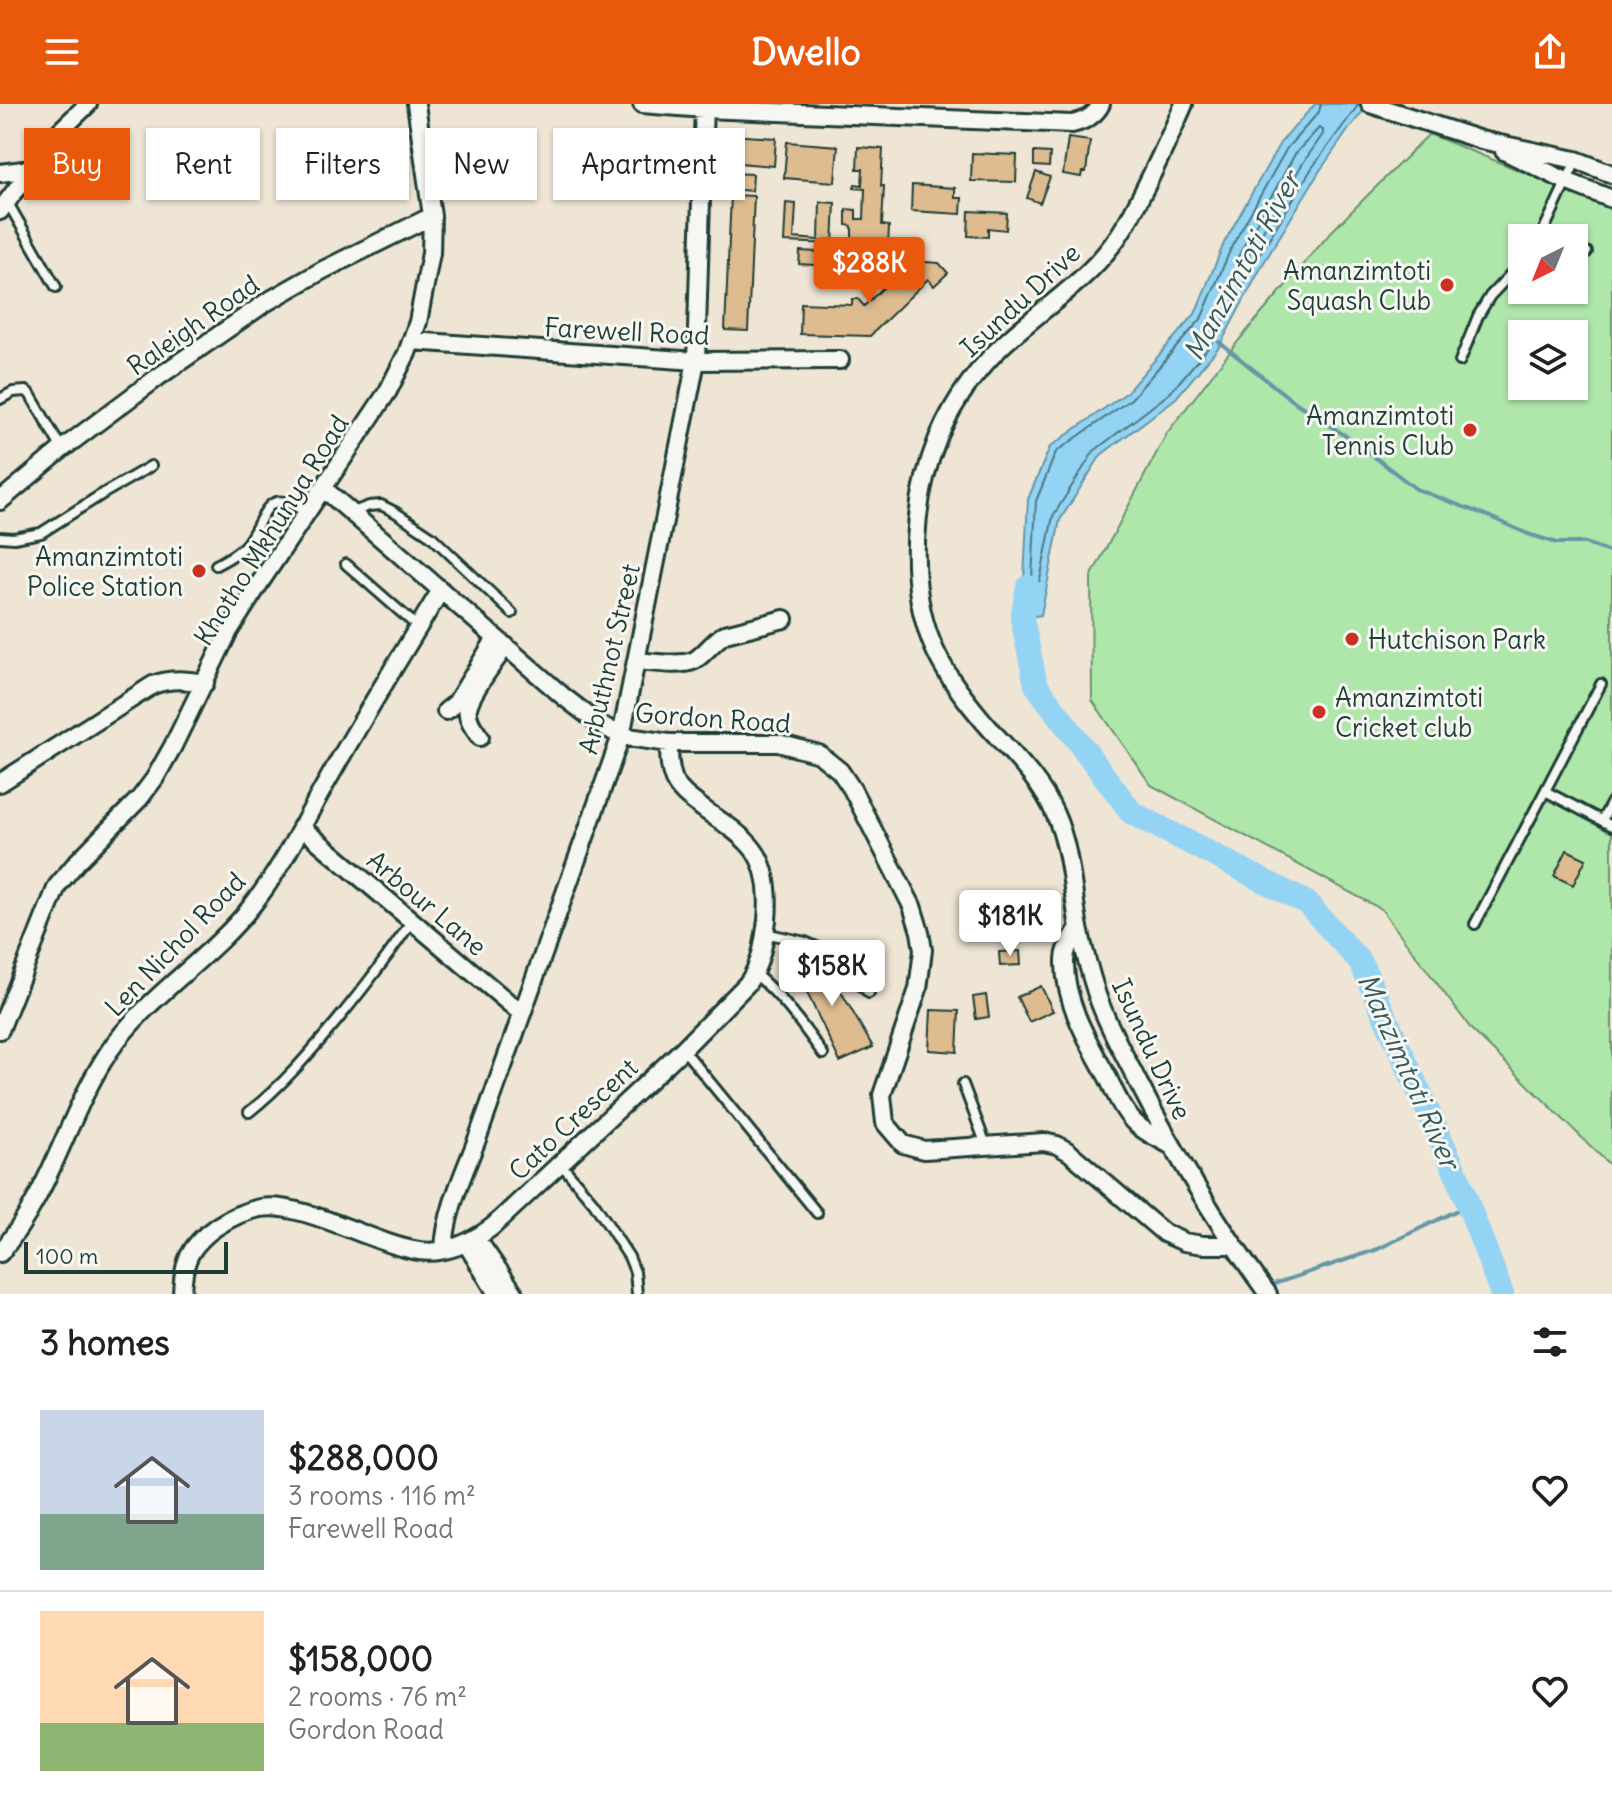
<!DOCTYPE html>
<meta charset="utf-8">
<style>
:root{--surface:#fff;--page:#f2f2f2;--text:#202124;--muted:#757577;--line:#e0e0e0;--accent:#ea580c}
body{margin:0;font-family:Delius,sans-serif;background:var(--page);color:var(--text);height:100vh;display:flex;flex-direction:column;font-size:30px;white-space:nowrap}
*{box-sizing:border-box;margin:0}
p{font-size:26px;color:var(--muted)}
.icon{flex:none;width:44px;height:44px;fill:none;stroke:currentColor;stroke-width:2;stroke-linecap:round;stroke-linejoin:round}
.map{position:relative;height:1190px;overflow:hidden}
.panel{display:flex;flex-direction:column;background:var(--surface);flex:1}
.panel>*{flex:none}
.top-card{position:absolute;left:24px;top:24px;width:800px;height:72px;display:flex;gap:16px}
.needle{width:52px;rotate:223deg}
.fabs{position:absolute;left:1508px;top:120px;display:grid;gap:16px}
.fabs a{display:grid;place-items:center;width:80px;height:80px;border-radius:0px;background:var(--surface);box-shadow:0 2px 6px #0004;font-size:40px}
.scale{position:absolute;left:24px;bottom:20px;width:204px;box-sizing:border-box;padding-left:8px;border:4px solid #1f3d34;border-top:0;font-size:22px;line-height:28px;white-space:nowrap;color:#1f3d34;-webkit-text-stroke:6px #f6f6f2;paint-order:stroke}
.price{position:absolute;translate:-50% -68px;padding:0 18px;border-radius:8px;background:#fff;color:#222;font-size:26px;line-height:52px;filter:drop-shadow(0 2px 4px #0008)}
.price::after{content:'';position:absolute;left:50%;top:48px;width:24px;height:18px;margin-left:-12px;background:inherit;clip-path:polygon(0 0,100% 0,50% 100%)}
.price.on{background:var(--accent);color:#fff}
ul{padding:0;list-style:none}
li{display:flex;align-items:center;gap:24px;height:200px;padding:0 40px}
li+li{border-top:2px solid var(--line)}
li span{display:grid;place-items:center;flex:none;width:224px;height:160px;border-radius:0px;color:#555}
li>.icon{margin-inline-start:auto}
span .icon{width:96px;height:96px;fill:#fffc;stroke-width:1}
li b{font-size:34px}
h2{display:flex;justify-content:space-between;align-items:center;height:96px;padding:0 40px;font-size:34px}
.pill{padding:0 28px;border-radius:0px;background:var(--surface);box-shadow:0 2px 6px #0004;font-size:28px;line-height:72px}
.pill.on{background:var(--accent);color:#fff}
header{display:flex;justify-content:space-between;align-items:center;height:104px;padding:0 40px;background:var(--accent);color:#fff;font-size:36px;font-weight:800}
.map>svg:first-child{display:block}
.green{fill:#afe6aa;stroke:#67926f;stroke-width:2;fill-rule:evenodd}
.water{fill:#93d3f4;stroke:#6597a7;stroke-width:2}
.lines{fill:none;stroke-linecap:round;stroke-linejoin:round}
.shore{stroke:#4d7981;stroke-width:2}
.stream{stroke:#6597a7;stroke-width:4}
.river{stroke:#93d3f4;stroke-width:24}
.building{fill:#debc90;stroke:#1f3d34;stroke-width:2}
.lane-casing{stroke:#1f3d34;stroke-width:14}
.street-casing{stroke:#1f3d34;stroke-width:22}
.lane{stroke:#f6f6f2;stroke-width:8}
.street{stroke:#f6f6f2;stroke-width:16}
.poi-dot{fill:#c8321e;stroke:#f6f6f2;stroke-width:3}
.labels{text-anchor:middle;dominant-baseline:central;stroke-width:6;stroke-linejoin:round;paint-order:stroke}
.poi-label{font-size:26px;fill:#1f3d34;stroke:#f6f6f2;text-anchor:end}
.street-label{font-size:26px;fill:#1f3d34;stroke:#f6f6f2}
.water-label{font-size:28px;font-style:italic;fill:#365b5a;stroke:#f6f6f2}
</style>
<header><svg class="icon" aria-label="menu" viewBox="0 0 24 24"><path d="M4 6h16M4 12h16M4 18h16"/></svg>Dwello<svg class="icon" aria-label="share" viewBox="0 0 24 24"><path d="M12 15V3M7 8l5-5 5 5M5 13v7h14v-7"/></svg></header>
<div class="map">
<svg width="1612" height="1190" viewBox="0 0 1612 1190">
<rect width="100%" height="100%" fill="#efe5d5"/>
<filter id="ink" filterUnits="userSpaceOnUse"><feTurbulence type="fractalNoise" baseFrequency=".0125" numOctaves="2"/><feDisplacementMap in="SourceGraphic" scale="16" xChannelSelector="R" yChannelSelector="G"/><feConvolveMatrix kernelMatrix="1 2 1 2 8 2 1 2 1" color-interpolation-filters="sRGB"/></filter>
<g filter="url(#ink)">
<path class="green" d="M 1429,30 L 1612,104 L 1612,1063 L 1472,926 L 1381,805 L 1151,681 L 1092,596 L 1091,473 L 1167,329 L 1240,235 L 1332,127 ZM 1522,134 L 1574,134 L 1574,186 L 1522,186 ZM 1522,230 L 1574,230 L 1574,282 L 1522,282 Z"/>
<path class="water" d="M 1315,0 L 1369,0 L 1351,22 L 1319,68 L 1263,160 L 1219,243 L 1176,294 L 1101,351 L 1060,416 L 1041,511 L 1022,514 L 1028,395 L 1050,343 L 1126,289 L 1195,210 L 1224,139 L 1280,39 Z"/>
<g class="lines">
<path class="shore" d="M 1321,0 L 1319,8 L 1287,44 L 1232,142 L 1201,215 L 1131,295 L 1056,348 L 1036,397 L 1032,475 L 1034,478 L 1038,479 L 1040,476 L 1053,412 L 1094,347 L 1170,289 L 1212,239 L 1256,156 L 1312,64 L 1359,0
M 1319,24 L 1323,26 L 1323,30 L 1303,59 L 1246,155 L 1241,156 L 1238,153 L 1241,147 L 1295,50 Z"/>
<path class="stream" d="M 1219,238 L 1289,294 L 1359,341 L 1416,385 L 1488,412 L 1528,430 L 1557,439 L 1585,439 L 1612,449
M 1274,1180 L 1378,1145 L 1468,1101"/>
<path class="river" d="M 1028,483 L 1022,514 L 1036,581 L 1132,709 L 1307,799 L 1361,859 L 1459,1076 L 1502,1190"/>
</g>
<path class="building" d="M 729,31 L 776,34 L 774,62 L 728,58 Z
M 1068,34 L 1090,37 L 1086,68 L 1082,68 L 1081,73 L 1063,70 Z
M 787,38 L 838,42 L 835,78 L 784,74 Z
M 858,43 L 883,45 L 881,82 L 884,82 L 882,121 L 889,122 L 888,142 L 852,141 L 852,122 L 846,121 L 846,105 L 856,106 L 856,115 L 864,115 L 865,85 L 854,84 L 855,80 L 862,81 L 863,65 L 857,65 Z
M 1034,48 L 1050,49 L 1049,63 L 1034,62 Z
M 972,49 L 1017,51 L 1016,78 L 971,77 Z
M 1036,68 L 1050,73 L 1040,99 L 1027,94 Z
M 730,69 L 753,70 L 752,87 L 729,85 Z
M 912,81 L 955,84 L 955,94 L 962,94 L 961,110 L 911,107 Z
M 731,91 L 754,92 L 748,227 L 725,226 Z
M 820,98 L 835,99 L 833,140 L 784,138 L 786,99 L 796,100 L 794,134 L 819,136 Z
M 969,107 L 1007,109 L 1006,126 L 988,124 L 988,133 L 968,132 Z
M 800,147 L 889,152 L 889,166 L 799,160 Z
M 911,157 L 939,159 L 948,169 L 934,182 L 928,175 L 870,232 L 800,230 L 801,199 L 852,201 L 852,195 L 858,195 L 864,202 Z
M 1567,746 L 1586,755 L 1573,781 L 1554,772 Z
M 1020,847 L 1021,861 L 1000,862 L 999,848 Z
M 818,848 L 873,943 L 840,958 L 792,857 Z
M 1041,882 L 1053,907 L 1029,918 L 1017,893 Z
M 986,891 L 989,913 L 976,915 L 973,893 Z
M 931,906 L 959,907 L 957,948 L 929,946 Z"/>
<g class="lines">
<defs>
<path id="lane" d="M 8,99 L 56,183
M 1551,134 L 1542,130 L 1576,57
M 1574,143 L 1587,148
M 1460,257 L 1478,212 L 1490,192 L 1522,158
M 0,295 L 13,288 L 26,287 L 30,290 L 62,345
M 353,408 L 369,402 L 381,401 L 395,408 L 431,432 L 512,509
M 0,433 L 14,434 L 41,429 L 104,389 L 151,362
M 346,460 L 418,523
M 216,461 C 227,455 239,449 247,439 C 266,413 266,379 306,409
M 1545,687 L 1601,580
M 1602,716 L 1612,698
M 1475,820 L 1545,687 L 1612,722
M 765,829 L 805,838 L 825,847 L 869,889
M 755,870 C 783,893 802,921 823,950
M 683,945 L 817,1109
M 963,980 L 986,1041
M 249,1008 C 282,982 309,950 336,918 C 363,885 388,853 411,818
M 560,1059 L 594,1099 L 629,1153 L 635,1168 L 637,1190"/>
<path id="street" d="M 642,0 L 704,5 L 1072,20 C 1085,17 1095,12 1101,0
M 1184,0 C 1170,32 1156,63 1140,94 C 1132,110 1123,127 1112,141 C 1086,176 1048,201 1015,230 C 982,258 955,294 938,334 C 913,395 907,475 931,537 C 942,565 960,589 979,612 C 1005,644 1038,671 1055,710 C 1071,746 1072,786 1079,824 C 1084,847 1090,869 1097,891 C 1107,921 1124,950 1138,978 C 1176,1052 1219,1123 1268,1190
M 1370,0 L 1481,36 L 1576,56 L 1612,70
M 1504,47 L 1568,78 L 1612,95
M 0,69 L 31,65
M 0,107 L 59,28 L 88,0
M 412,237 L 696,257 L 840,256
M 323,384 L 564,593 L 598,619 L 621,632 L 669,639 L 778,639 L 819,650 L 840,667 L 852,685 L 912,802 L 920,828 L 923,846 L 918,885 L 882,991 L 885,1019 L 903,1040 L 924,1046 L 1044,1038 L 1057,1041 L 1069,1048 L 1164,1129 L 1184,1138 L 1203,1141 L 1232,1141
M 0,397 L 62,345 L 158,273 L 265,199 L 323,166 L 432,112
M 637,557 C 652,558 682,563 695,556 C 706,549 713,537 725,530 L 784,515
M 446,607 L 456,599 L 496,534
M 480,633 C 474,625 466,615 468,604 C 471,588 496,556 506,542
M 0,679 L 153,581 C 171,574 186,576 205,579
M 301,723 L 522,910
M 1079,823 C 1073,834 1065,844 1065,857 C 1064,898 1089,939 1108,974 C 1115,989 1122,1005 1133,1017 C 1143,1028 1158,1034 1170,1041
M 0,926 L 57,782 L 77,758 L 140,694 L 155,674 L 173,642 L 229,527 L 261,477 L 388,287 L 407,249 L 418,218 L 431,149 L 432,112 L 416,0
M 477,1135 L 515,1190
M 466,1139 L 497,1190
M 444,1145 C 446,1105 465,1068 479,1030 L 621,632 L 696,257 L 704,0
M 0,1149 C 52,1088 67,1010 110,946 C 150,889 212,854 254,799 C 284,761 305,715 329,674 C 365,610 403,548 441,486
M 182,1190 C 183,1158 189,1142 216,1123 C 228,1115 245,1107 260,1104 C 303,1097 372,1140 419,1147 C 445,1151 472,1138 492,1123 L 683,945 L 747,880 C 761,861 764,839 767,816 C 769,793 768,764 753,745 C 741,729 720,717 705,706 C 693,697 680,689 674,676 C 669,664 669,651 669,639"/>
</defs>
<use href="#lane" class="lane-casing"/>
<use href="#street" class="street-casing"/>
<use href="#lane" class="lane"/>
<use href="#street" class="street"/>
</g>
</g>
<g class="poi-dot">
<circle cx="1447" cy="181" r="8"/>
<circle cx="1470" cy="326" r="8"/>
<circle cx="199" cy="467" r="8"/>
<circle cx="1352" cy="535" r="8"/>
<circle cx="1319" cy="608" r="8"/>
</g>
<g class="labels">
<g class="poi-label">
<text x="1431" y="166">Amanzimtoti<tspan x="1431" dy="30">Squash Club</tspan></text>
<text x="1454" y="311">Amanzimtoti<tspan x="1454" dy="30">Tennis Club</tspan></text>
<text x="183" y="452">Amanzimtoti<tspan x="183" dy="30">Police Station</tspan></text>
<text x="1368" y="535" text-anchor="start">Hutchison Park</text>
<text x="1335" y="593" text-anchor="start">Amanzimtoti<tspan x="1335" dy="30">Cricket club</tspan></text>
</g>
<g class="street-label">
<text transform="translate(1020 196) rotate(-43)">Isundu Drive</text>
<text transform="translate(193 221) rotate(-35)">Raleigh Road</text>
<text transform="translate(627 227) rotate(3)">Farewell Road</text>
<text transform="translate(271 426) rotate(-58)">Khotho Mkhunya Road</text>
<text transform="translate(609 555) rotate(-77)">Arbuthnot Street</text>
<text transform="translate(713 614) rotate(4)">Gordon Road</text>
<text transform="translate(427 799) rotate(40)">Arbour Lane</text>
<text transform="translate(175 840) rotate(-46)">Len Nichol Road</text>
<text transform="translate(1152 945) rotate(65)">Isundu Drive</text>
<text transform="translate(573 1015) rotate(-43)">Cato Crescent</text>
</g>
<g class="water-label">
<text transform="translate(1242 162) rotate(-61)">Manzimtoti River</text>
<text transform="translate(1409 967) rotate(66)">Manzimtoti River</text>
</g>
</g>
</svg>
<div class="fabs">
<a><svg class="needle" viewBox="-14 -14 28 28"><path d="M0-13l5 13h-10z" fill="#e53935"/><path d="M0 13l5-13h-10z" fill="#757577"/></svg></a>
<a><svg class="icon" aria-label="layers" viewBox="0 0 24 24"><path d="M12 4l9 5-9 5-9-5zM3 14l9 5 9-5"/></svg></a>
</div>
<div class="scale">100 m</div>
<b class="price on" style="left:869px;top:201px">$288K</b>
<b class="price" style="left:1010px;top:854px">$181K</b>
<b class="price" style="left:832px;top:904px">$158K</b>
<div class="top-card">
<a class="pill on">Buy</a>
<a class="pill">Rent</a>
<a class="pill">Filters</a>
<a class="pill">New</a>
<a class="pill">Apartment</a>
</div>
</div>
<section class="panel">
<h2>3 homes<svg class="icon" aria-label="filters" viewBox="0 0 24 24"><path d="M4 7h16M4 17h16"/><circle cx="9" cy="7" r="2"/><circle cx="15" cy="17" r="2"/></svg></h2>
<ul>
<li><span style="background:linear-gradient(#c9d6e8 65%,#7fa58c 0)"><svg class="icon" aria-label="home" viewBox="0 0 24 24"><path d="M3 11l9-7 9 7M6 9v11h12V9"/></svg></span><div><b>$288,000</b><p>3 rooms · 116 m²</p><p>Farewell Road</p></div><svg class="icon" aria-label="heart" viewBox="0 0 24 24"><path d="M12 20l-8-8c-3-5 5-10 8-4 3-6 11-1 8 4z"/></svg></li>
<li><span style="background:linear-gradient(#ffd9b3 70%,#8fb573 0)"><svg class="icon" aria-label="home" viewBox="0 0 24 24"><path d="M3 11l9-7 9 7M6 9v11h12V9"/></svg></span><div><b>$158,000</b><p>2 rooms · 76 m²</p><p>Gordon Road</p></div><svg class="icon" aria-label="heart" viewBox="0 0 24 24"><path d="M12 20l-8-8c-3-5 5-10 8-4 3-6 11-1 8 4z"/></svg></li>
</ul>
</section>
